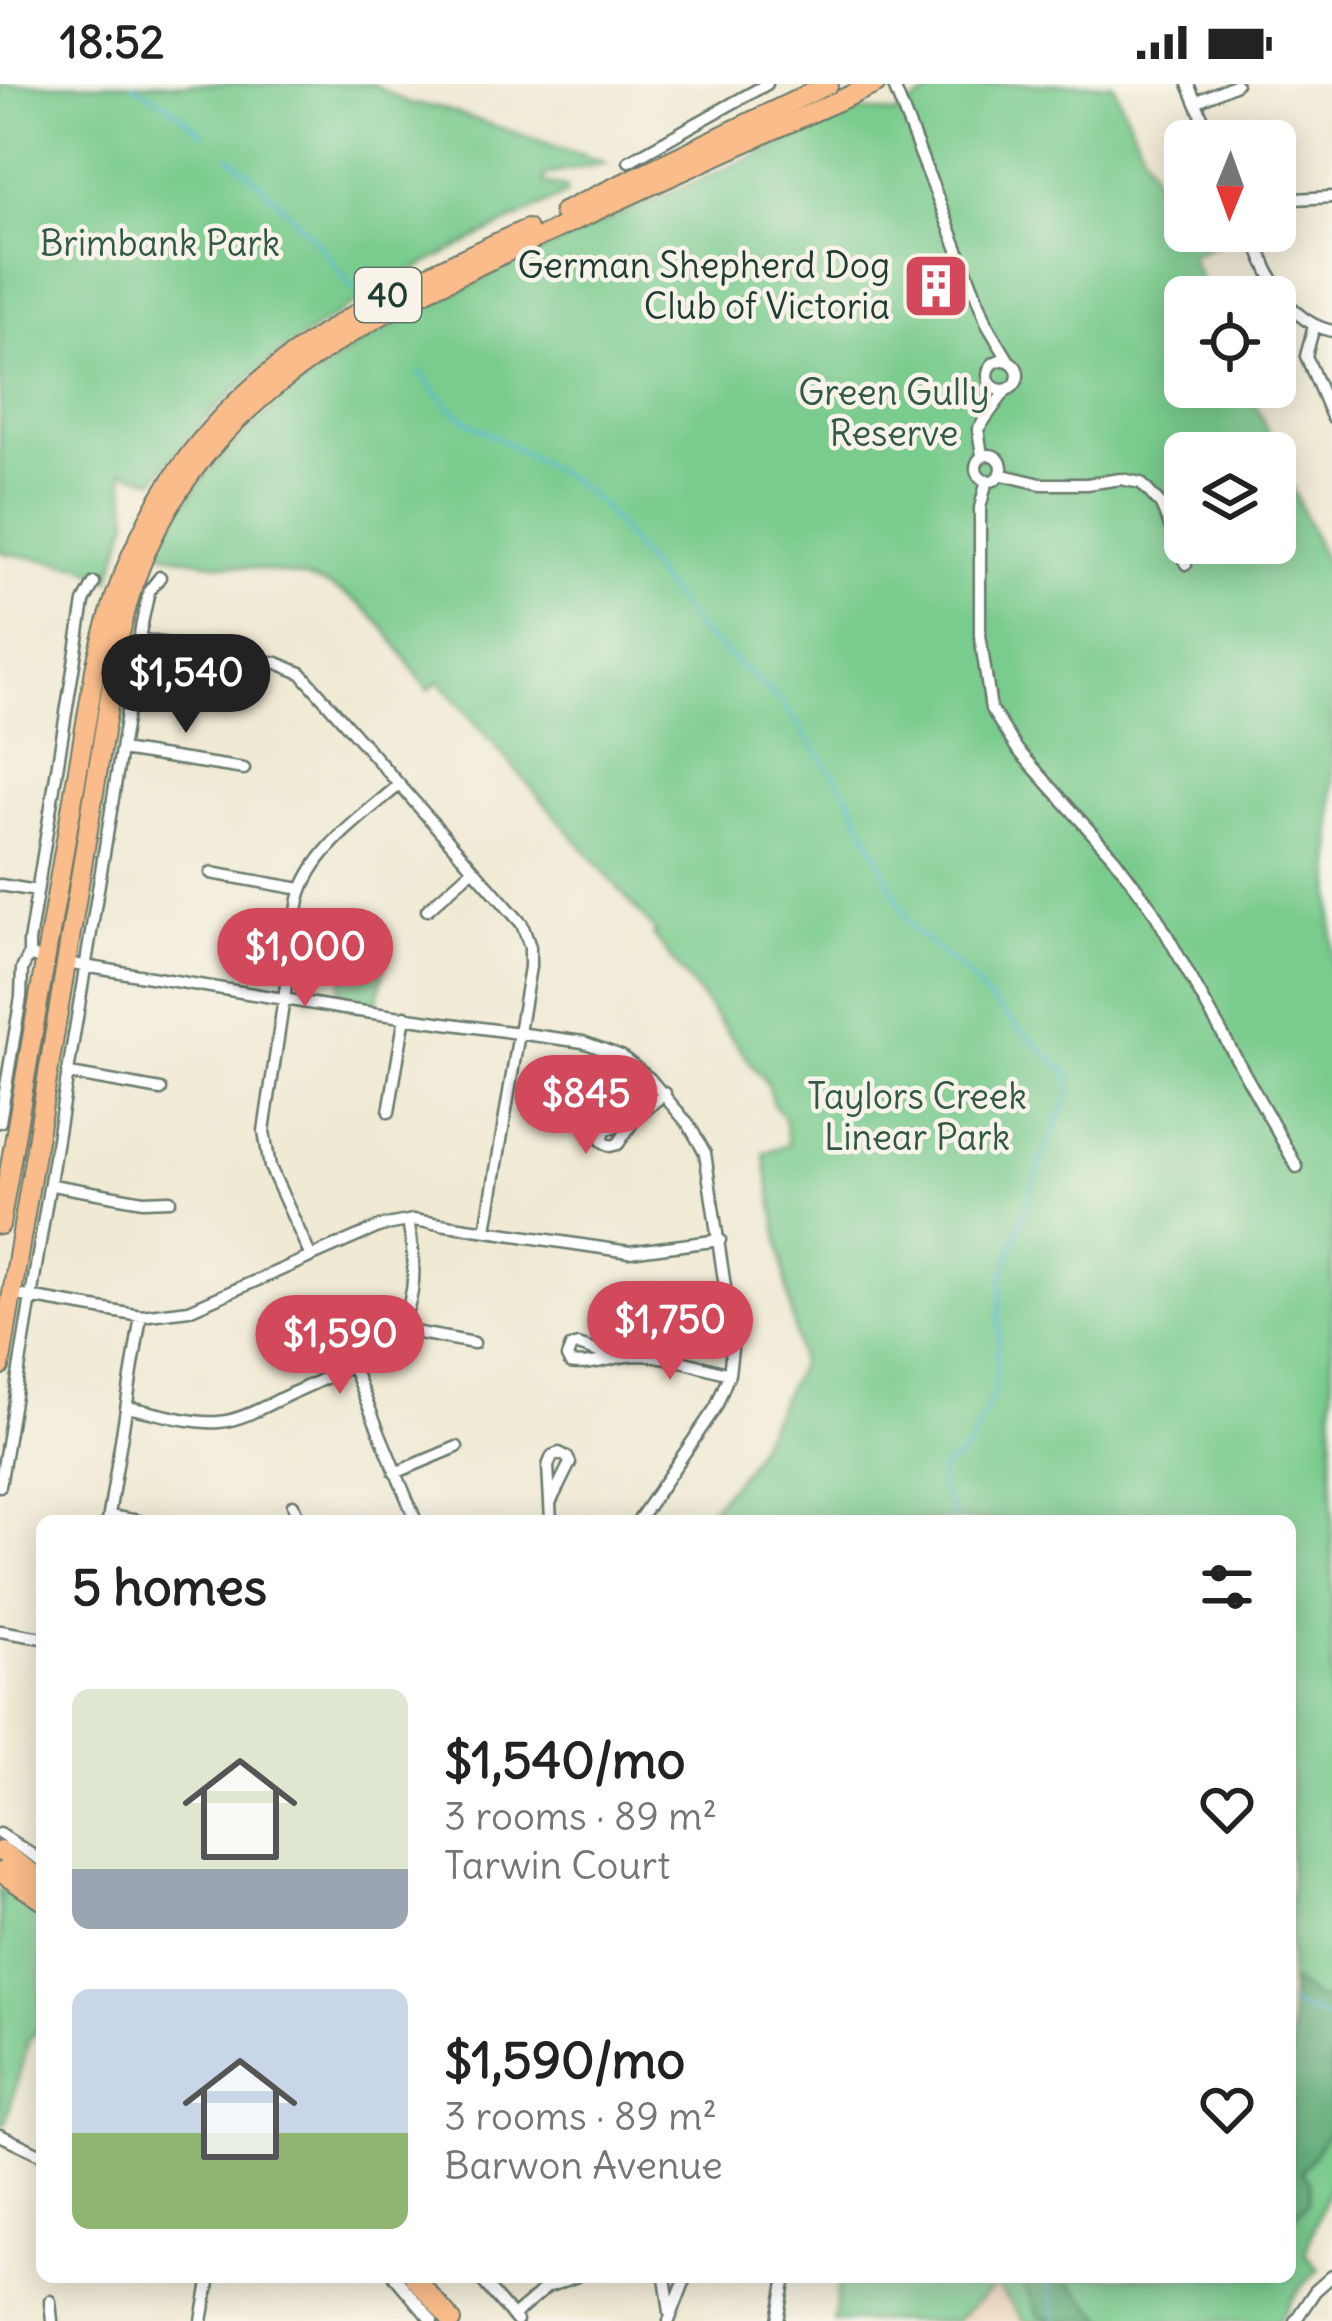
<!DOCTYPE html>
<meta charset="utf-8">
<style>
:root{--surface:#fff;--page:#f2f2f2;--text:#222;--muted:#767676;--accent:#d1495b}
body{margin:0;font-family:Delius,sans-serif;background:var(--page);color:var(--text);height:100vh;display:flex;flex-direction:column;font-size:45px;white-space:nowrap}
*{box-sizing:border-box;margin:0}
p{font-size:39px;color:var(--muted)}
.icon{flex:none;width:66px;height:66px;fill:none;stroke:currentColor;stroke-width:2;stroke-linecap:round;stroke-linejoin:round}
.map{position:relative;flex:1;overflow:hidden}
.drawer{position:absolute;left:36px;top:1431px;width:1260px;height:768px;display:flex;flex-direction:column;background:var(--surface);border-radius:18px;box-shadow:0 6px 30px #0003}
.drawer>*{flex:none}
.needle{width:78px;rotate:181deg}
.fabs{position:absolute;left:1164px;top:36px;display:grid;gap:24px}
.fabs a{display:grid;place-items:center;width:132px;height:132px;border-radius:18px;background:var(--surface);box-shadow:0 6px 30px #0003;font-size:60px}
.price{position:absolute;translate:-50% -102px;padding:0 27px;border-radius:42px;background:var(--accent);color:#fff;font-size:39px;line-height:78px;filter:drop-shadow(0 3px 6px #0008)}
.price::after{content:'';position:absolute;left:50%;top:72px;width:36px;height:27px;margin-left:-18px;background:inherit;clip-path:polygon(0 0,100% 0,50% 100%)}
.price.active{background:#222;color:#fff}
ul{padding:0;list-style:none}
li{display:flex;align-items:center;gap:36px;height:300px;padding:0 36px}
li span{display:grid;place-items:center;flex:none;width:336px;height:240px;border-radius:18px;color:#555}
li>.icon{margin-inline-start:auto}
span .icon{width:144px;height:144px;fill:#fffc;stroke-width:1}
li b{font-size:51px}
h2{display:flex;justify-content:space-between;align-items:center;height:144px;padding:0 36px;font-size:51px}
.status{display:flex;justify-content:space-between;align-items:center;height:84px;padding:0 60px;background:var(--surface);direction:ltr}
.status svg{height:33px;fill:currentColor}
.map>svg:first-child{display:block}
.built{fill:#eed6bb}
.green{fill:#79cb8e;stroke:#4c8461;stroke-width:3;fill-rule:evenodd}
.forest{fill:#62af79;stroke:#407656;stroke-width:3}
.lines{fill:none;stroke-linecap:round;stroke-linejoin:round}
.stream{stroke:#5abad9;stroke-width:3}
.minor-casing{stroke:#687a6c;stroke-width:15}
.primary-casing{stroke:#687a6c;stroke-width:22}
.minor{stroke:#fff;stroke-width:10}
.primary{stroke:#f9bc8a;stroke-width:18}
.labels{text-anchor:middle;dominant-baseline:central;stroke-width:9;stroke-linejoin:round;paint-order:stroke}
.shield{fill:#f7f3e8;stroke:#60746a;stroke-width:3}
.shield-label{font-size:33px;font-weight:bold;fill:#1f3d34}
.park-label{font-size:36px;fill:#315946;stroke:#f7f3e8}
.poi-label{font-size:36px;fill:#1f3d34;stroke:#f7f3e8;text-anchor:end}
</style>
<div class="status"><b>18:52</b><svg viewBox="0 0 49 12"><path d="M0 12V9h3v3zM5 12V6h3v6zM10 12V3h3v9zM15 12V0h3v12zM26 1h20v11H26zM47 4h2v5h-2z"/></svg></div>
<div class="map">
<svg width="1332" height="2237" viewBox="0 0 1332 2237">
<rect width="100%" height="100%" fill="#f7f3e8"/>
<filter id="ink" filterUnits="userSpaceOnUse"><feTurbulence type="fractalNoise" baseFrequency=".00833" numOctaves="2"/><feDisplacementMap in="SourceGraphic" scale="24" xChannelSelector="R" yChannelSelector="G"/><feConvolveMatrix kernelMatrix="1 2 1 2 8 2 1 2 1" color-interpolation-filters="sRGB"/></filter>
<filter id="wash" filterUnits="userSpaceOnUse"><feTurbulence type="fractalNoise" baseFrequency=".004" numOctaves="4" result="noise"/><feDisplacementMap in="SourceGraphic" scale="48" xChannelSelector="R" yChannelSelector="G"/><feGaussianBlur stdDeviation="2.7" result="paint"/><feColorMatrix in="noise" values="0 0 0 0 0 0 0 0 0 0 0 0 0 0 0 0 0 1.4 0 .05"/><feComposite in="paint" operator="in"/></filter>
<g filter="url(#wash)">
<rect width="100%" height="100%" fill="#f0ead4"/>
<path class="built" d="M 996,2200 L 1024,2237 L 955,2237 Z"/>
<path class="green" d="M 0,0 L 373,0 L 409,20 L 438,23 L 606,79 L 545,91 L 544,99 L 565,103 L 566,110 C 414,186 257,252 155,396 L 123,387 L 129,435 L 110,496 L 82,482 L 0,468 Z
M 945,0 L 1113,0 L 1169,125 L 1185,120 L 1185,147 L 1235,147 L 1237,150 L 1190,172 L 1208,213 L 1185,213 L 1185,303 L 1248,303 L 1332,494 L 1332,2095 L 1305,2169 L 1319,2185 L 1297,2208 L 1279,2237 L 1024,2237 L 996,2201 L 955,2237 L 833,2237 L 840,2193 L 1290,2193 L 1290,1437 L 700,1437 L 747,1382 L 800,1280 L 764,1069 L 788,1060 L 784,1034 L 773,1020 L 767,1000 L 653,851 L 656,848 L 439,597 L 428,606 C 410,583 394,552 373,532 C 315,474 227,491 155,466 C 244,308 386,240 544,166 C 648,117 755,72 861,26 L 895,30 ZM 1185,369 L 1275,369 L 1275,459 L 1185,459 Z
M 350,867 L 386,874 L 377,920 L 338,913 Z
M 0,1805 L 42,1832 L 42,1943 L 29,1955 L 5,2041 L 0,2040 Z"/>
<path class="forest" d="M 1290,1897 L 1315,1914 L 1332,1916 L 1332,2044 L 1301,2088 L 1310,2098 L 1309,2117 L 1290,2137 Z
M 1020,2193 L 1063,2193 L 1107,2237 L 1056,2237 L 1039,2231 Z"/>
<g class="lines">
<path class="stream" d="M 132,0 L 171,23 L 203,50
M 229,72 C 278,113 318,157 356,208
M 419,288 L 450,323 L 472,340 L 568,394 L 601,421 L 696,544 L 782,618 L 849,712 L 912,845 L 964,888 L 992,919 L 1069,991 L 1070,1009 L 1044,1069 L 1002,1195 L 995,1306 L 968,1366 L 940,1387 L 939,1401 L 957,1437
M 1290,1921 L 1332,1936
M 1047,2193 L 1056,2237"/>
</g>
</g>
<g filter="url(#ink)">
<g class="lines">
<defs>
<path id="minor" d="M 893,0 L 988,242 L 1009,277
M 1188,0 L 1212,57
M 1196,18 L 1236,0
M 629,77 L 767,0
M 1275,116 L 1332,113
M 1251,147 C 1269,188 1283,236 1332,247
M 1314,242 L 1306,272 L 1332,333
M988 291a15 15 0 1 1 30 0a15 15 0 1 1-30 0Z
M976 384a13 13 0 1 1 26 0a13 13 0 1 1-26 0Z
M 982,371 L 978,345 L 1006,306
M 1003,391 L 1041,400 L 1087,400 L 1121,395 L 1141,399 L 1161,421 L 1186,480
M 987,396 L 980,424 L 980,551 L 991,625 L 1017,665 L 1115,775 L 1153,826 L 1297,1083
M 139,555 L 277,579 L 301,589 L 522,840 L 530,863 L 530,883 L 486,1146
M 121,666 L 244,685
M 211,789 L 301,805
M 0,801 L 37,807
M 427,826 L 472,786
M 43,876 L 29,871 L 29,858 L 84,518 L 94,499
M 66,879 L 344,925 L 583,958 L 621,972 L 650,995 L 689,1041 L 705,1069 L 733,1256 L 729,1290 L 716,1323 L 638,1437
M 70,990 L 161,1006
M 389,1028 L 405,932
M 635,1035 L 605,1046 L 602,1057 L 610,1062 L 618,1060 L 635,1035 L 665,1009
M 0,1038 L 21,913 L 22,885 L 29,871
M 52,1101 L 143,1117 L 170,1116
M 311,1173 L 270,1083 L 264,1047 L 299,815 C 312,766 362,733 399,701
M 11,1210 L 141,1232 L 189,1226 L 381,1142 L 413,1136 L 629,1168 L 720,1156
M 397,1245 L 474,1259
M 614,1273 L 578,1261 L 571,1263 L 567,1273 L 570,1279 C 592,1283 613,1272 636,1271 C 667,1271 699,1282 729,1290
M 352,1282 L 416,1437
M 127,1323 C 155,1328 190,1340 219,1338 C 245,1336 273,1317 297,1307 C 388,1266 429,1247 408,1137
M 395,1389 L 457,1363
M 0,1402 L 141,544 L 149,507 L 160,493
M 293,1421 L 299,1437
M 109,1432 L 139,1437
M 108,1437 L 141,1232
M 551,1437 L 548,1382 L 552,1372 L 559,1369 L 567,1373 L 570,1379 L 551,1417
M 0,1547 L 42,1554
M 0,1750 L 42,1777
M 0,2051 L 42,2071
M 395,2193 L 432,2237
M 479,2193 L 517,2237
M 665,2193 L 670,2228
M 547,2203 L 575,2193
M 50,2217 L 52,2237
M 513,2232 L 547,2203 L 551,2193
M 202,2237 L 210,2193
M 669,2237 L 686,2193
M 778,2237 L 786,2193
M 1295,2237 L 1315,2207 L 1332,2192"/>
<path id="primary" d="M 563,128 L 829,0
M 0,1141 L 96,580 C 155,328 305,244 527,145
M 0,1283 L 120,550 C 169,319 368,232 561,143 C 665,94 771,47 876,0
M 0,1767 L 42,1796
M 0,1788 L 42,1816
M 414,2193 L 452,2237"/>
</defs>
<use href="#minor" class="minor-casing"/>
<use href="#primary" class="primary-casing"/>
<use href="#minor" class="minor"/>
<use href="#primary" class="primary"/>
</g>
</g>
<defs>
<symbol id="building-square" viewBox="-11 -11 22 22"><rect x="-9" y="-9" width="18" height="18" rx="4" fill="#d1495b" stroke="#f7f3e8"/><path d="M-4-6H4V6H1V3H-1V6H-4ZM-2.5-4.3h1.7v1.8h-1.7ZM.8-4.3h1.7v1.8H.8ZM-2.5-1h1.7V.8h-1.7ZM.8-1h1.7V.8H.8Z" fill="#fff"/></symbol>
</defs>
<g fill-rule="evenodd">
<use href="#building-square" x="898" y="164" width="76" height="76"/>
</g>
<g class="labels">
<rect class="shield" x="355" y="184" width="66" height="54" rx="9"/>
<g class="shield-label">
<text x="388" y="211">40</text>
</g>
<g class="park-label">
<text x="160" y="159">Brimbank Park</text>
<text x="894" y="308">Green Gully<tspan x="894" dy="41">Reserve</tspan></text>
<text x="917" y="1012">Taylors Creek<tspan x="917" dy="41">Linear Park</tspan></text>
</g>
<g class="poi-label">
<text x="890" y="181">German Shepherd Dog<tspan x="890" dy="41">Club of Victoria</tspan></text>
</g>
</g>
</svg>
<div class="fabs">
<a><svg class="needle" viewBox="-14 -14 28 28"><path d="M0-13l5 13h-10z" fill="#e53935"/><path d="M0 13l5-13h-10z" fill="#767676"/></svg></a>
<a><svg class="icon" aria-label="locate" viewBox="0 0 24 24"><circle cx="12" cy="12" r="6"/><path d="M12 2v4M12 18v4M2 12h4M18 12h4"/></svg></a>
<a><svg class="icon" aria-label="layers" viewBox="0 0 24 24"><path d="M12 4l9 5-9 5-9-5zM3 14l9 5 9-5"/></svg></a>
</div>
<b class="price active" style="left:186px;top:652px">$1,540</b>
<b class="price" style="left:305px;top:926px">$1,000</b>
<b class="price" style="left:586px;top:1073px">$845</b>
<b class="price" style="left:670px;top:1299px">$1,750</b>
<b class="price" style="left:340px;top:1313px">$1,590</b>
<section class="drawer">
<h2>5 homes<svg class="icon" aria-label="filters" viewBox="0 0 24 24"><path d="M4 7h16M4 17h16"/><circle cx="9" cy="7" r="2"/><circle cx="15" cy="17" r="2"/></svg></h2>
<ul>
<li><span style="background:linear-gradient(#dfe7d0 75%,#9aa5b1 0)"><svg class="icon" aria-label="home" viewBox="0 0 24 24"><path d="M3 11l9-7 9 7M6 9v11h12V9"/></svg></span><div><b>$1,540/mo</b><p>3 rooms · 89 m²</p><p>Tarwin Court</p></div><svg class="icon" aria-label="heart" viewBox="0 0 24 24"><path d="M12 20l-8-8c-3-5 5-10 8-4 3-6 11-1 8 4z"/></svg></li>
<li><span style="background:linear-gradient(#c9d6e8 60%,#8fb573 0)"><svg class="icon" aria-label="home" viewBox="0 0 24 24"><path d="M3 11l9-7 9 7M6 9v11h12V9"/></svg></span><div><b>$1,590/mo</b><p>3 rooms · 89 m²</p><p>Barwon Avenue</p></div><svg class="icon" aria-label="heart" viewBox="0 0 24 24"><path d="M12 20l-8-8c-3-5 5-10 8-4 3-6 11-1 8 4z"/></svg></li>
</ul>
</section>
</div>
